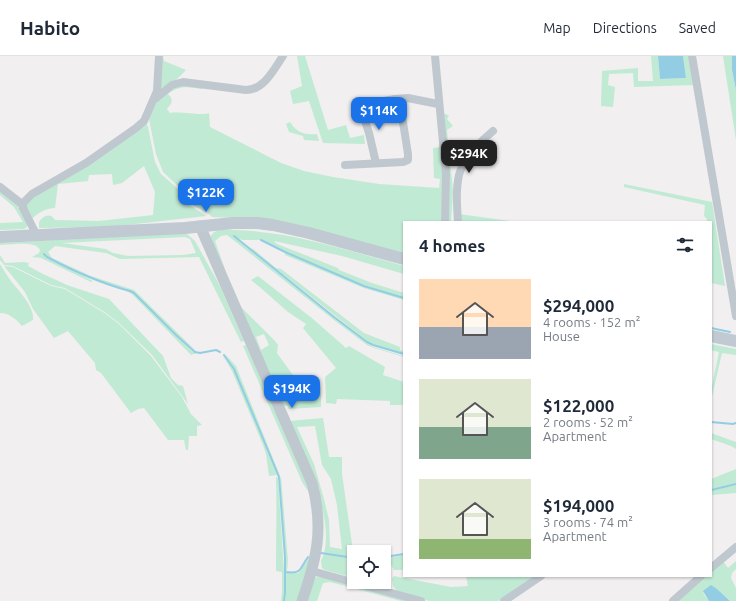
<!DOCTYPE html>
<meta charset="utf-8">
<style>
:root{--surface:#fff;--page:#f6f6f7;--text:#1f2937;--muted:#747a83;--line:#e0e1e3;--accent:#1a73e8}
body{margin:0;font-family:Ubuntu,sans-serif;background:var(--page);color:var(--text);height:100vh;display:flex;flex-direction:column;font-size:15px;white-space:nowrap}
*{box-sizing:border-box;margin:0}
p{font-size:13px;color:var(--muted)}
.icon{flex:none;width:22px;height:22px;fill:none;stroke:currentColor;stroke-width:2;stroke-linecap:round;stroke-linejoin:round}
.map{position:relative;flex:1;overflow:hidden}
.panel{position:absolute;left:403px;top:165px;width:309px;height:356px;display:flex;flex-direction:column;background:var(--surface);border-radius:0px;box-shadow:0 1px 3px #0004}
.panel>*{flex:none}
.controls{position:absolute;left:347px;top:489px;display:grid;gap:8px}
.controls a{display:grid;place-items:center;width:44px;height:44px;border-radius:0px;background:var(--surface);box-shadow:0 1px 3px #0004;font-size:20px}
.price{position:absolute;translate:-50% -34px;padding:0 9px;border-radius:8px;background:var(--accent);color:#fff;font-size:13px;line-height:26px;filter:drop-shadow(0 1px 2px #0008)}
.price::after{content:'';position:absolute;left:50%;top:24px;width:12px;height:9px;margin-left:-6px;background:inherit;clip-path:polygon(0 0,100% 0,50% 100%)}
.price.current{background:#222;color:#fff}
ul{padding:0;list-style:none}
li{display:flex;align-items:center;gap:12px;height:100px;padding:0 16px}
li span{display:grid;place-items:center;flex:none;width:112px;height:80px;border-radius:0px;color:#555}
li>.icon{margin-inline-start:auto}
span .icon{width:48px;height:48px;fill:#fffc;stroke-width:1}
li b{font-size:17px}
h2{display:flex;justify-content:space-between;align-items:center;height:48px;padding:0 16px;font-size:17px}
header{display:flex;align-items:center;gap:24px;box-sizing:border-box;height:56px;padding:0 20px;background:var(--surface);border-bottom:1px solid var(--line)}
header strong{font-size:19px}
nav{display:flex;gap:22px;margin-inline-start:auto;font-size:14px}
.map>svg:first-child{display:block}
.green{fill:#c1ead4;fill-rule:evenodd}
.water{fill:#93cde3}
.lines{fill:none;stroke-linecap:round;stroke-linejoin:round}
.stream{stroke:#93cde3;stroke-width:2}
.minor{stroke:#c0c8cf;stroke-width:8}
.tertiary{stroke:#c0c8cf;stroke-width:11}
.secondary{stroke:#c1c9d3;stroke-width:12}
</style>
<header>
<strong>Habito</strong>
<nav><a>Map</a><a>Directions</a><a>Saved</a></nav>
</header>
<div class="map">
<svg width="736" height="545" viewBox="0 0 736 545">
<rect width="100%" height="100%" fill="#f1efef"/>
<path class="green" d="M 161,0 L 163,0 L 164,5 L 186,14 L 173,27 L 158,35 Z
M 297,0 L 305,0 L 328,74 L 346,69 L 350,82 L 364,79 L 365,88 L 323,87 L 309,45 L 293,48 L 290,35 L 302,30 Z
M 651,0 L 658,0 L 660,23 L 686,22 L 683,0 L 689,0 L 693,29 L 634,31 L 633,17 L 609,18 L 608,29 L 615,31 L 613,51 L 601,50 L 602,15 L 638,12 L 638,25 L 653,25 Z
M 723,0 L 732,0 L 732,14 L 736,34 L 736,84 Z
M 174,30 L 203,30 L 202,33 C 189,31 181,29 169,37 L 168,38 C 174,44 172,47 167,53 L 170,57 C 181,55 203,60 209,57 L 210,71 L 281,107 L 304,115 L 333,121 L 379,128 L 439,132 L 440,123 L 434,122 L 433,92 L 440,91 L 444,124 L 442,166 L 404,166 L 404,198 L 239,162 L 212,161 L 209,158 L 191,148 L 188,145 L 180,132 L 163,116 L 156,98 L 148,58 L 154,47 Z
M 442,58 L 446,58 L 449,60 L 447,63 L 453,70 L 447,74 L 453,134 L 451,166 L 446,166 Z
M 145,65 L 148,71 L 155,106 L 161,118 L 177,132 L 188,148 L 206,160 L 109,171 L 39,172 L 39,166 C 43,160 50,156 55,164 L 99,165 L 153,159 L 155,136 L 144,110 L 122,127 L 113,129 L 112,118 L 89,119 L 88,125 L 58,128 L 55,152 C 46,152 37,157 31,164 L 26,155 L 26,147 Z
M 290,66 C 297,77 305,79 317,78 L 319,85 L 304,84 L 303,80 L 289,76 L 286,68 Z
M 624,128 L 712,146 L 725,230 L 711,227 L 711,166 L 706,166 L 707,163 L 704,160 L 705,149 L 624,131 Z
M 0,135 L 18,150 L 28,166 L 27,171 L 24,173 L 0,174 L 0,167 L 23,166 L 14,151 L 0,139 Z
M 459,158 L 517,166 L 460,166 Z
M 218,174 C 282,172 343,193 404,210 L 404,218 L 342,200 L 274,185 L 277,188 L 338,212 L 339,214 L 372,227 L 404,237 L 404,241 L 364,229 L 285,196 L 261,184 L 243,184 L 239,183 L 234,179 L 267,208 L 334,262 L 367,287 L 373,291 L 404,300 L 404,301 L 374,292 L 367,289 L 334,264 L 227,179 L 221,180 L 215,185 L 233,236 L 210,181 L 213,177 Z
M 172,178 L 187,178 L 195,185 L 220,230 L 244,285 L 241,286 L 199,201 L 120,203 L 106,197 L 55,190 L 48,196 L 52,202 L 91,220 L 134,234 L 197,296 L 177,279 L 135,237 L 130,234 L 93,223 L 48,201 L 45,198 L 44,198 L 47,202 L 93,225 L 91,226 L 41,202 L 32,201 L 39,197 L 40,194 C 36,184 10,189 0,189 L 0,187 ZM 185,181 L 190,183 L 196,197 L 183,199 L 128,200 L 113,197 L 106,193 L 62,187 Z
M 250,192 L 253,193 L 276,212 L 281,213 L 364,277 L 400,291 L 400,294 L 404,295 L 404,298 L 374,289 L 367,285 Z
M 285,197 L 364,230 L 404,242 L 404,244 L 364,232 L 285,199 Z
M 0,199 L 5,207 L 23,206 L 29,207 L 28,210 L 43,218 L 67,229 L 109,243 L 163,300 L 171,322 L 178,329 L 183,330 L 188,348 L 152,299 L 119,267 L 106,257 L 65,232 L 51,229 L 13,210 L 4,209 L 0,204 Z
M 0,208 C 4,214 7,220 11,225 C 18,234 35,251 33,264 L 22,270 C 16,263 9,257 0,257 Z
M 4,210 L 13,211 L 51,230 L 65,233 L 106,258 L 119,268 L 151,300 L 182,341 L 191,358 L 202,369 L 197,370 L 197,380 L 189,380 L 188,394 L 186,394 L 184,384 L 168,384 L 144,352 L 138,353 L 131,357 L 101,317 L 96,314 L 95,307 L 68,275 L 54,282 L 33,253 L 25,236 Z
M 258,220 L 313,263 L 346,292 L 349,290 L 385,311 L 383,319 L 404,326 L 404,349 L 390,349 L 390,345 L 337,343 L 336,348 L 326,347 L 325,321 L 336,312 L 303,272 L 306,268 L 288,256 L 262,233 L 251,224 Z
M 124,234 L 134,237 L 176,280 L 192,295 L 197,297 L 191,299 L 132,238 Z
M 241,251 L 275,285 L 278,289 L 277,297 L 303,333 L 315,326 L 321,331 L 321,351 L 289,353 L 288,350 L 283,350 ZM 264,278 L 269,289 L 261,294 L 256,281 Z
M 711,288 L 736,293 L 736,299 L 722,297 L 711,345 L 711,334 L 719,296 L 711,294 Z
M 246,289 L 307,428 L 309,436 L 303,428 L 243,290 Z
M 222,298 L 234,314 L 277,419 L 269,420 L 266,398 L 263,389 L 232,315 Z
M 225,298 L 236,310 L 280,420 L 278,420 L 235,313 Z
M 323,362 L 329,401 L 342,401 L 342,418 L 354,502 L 324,497 C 334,459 303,400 289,365 ZM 315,370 L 322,409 L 331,423 L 337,449 L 342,493 L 330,491 L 329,464 L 324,443 L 314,408 L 297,371 Z
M 711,377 L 736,386 L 736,393 L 731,390 L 711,383 Z
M 736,413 L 736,427 L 711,433 L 711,423 Z
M 276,421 L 278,422 L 284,516 L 285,537 L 284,545 L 281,545 L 282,536 L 282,516 L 276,515 C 276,483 277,452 276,421 Z
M 281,421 L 288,505 L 287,515 L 286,515 L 279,422 Z
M 736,429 L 736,437 L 711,439 L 711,434 Z
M 324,498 L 354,503 L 354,522 L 325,514 L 322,512 L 321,505 Z
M 404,499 L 404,514 L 394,514 L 390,507 L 389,502 Z
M 311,500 L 298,545 L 285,545 L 286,537 L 286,517 L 299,517 L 309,501 Z
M 723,505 L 728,512 L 736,505 L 736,513 L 732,517 L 731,522 L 736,532 L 736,545 L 730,545 L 717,533 L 703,537 L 709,545 L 676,545 L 705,520 L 711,520 L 711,515 Z
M 394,520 L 451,531 L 468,530 L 466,520 L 534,520 L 498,545 L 429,545 L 396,534 L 393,530 L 392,522 Z
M 317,521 L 326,522 L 413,545 L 401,545 L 330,526 L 323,527 L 317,545 L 306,545 L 315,522 Z"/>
<path class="water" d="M 658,0 L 683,0 L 686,22 L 660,23 Z
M 732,0 L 736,0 L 736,34 L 732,14 Z
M 711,529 L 717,533 L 730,545 L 709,545 L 703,535 Z"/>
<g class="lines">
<path class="stream" d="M 234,180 L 334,261 L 367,286 L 373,289 L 404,298
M 261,184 L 285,196 L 364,230 L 404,242
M 44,198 L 47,201 C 75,216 100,227 130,235 L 134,237 L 176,279 L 195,296 L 200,297 L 216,294 L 220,296
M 711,272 L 730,276
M 224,299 L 234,313 L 279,421 L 285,501 L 285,537 L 284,545
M 711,366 L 733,368 L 736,367
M 711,434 L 736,428
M 321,497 L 354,502
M 391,500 L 404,498
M 285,516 C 303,518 299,513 308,501"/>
<path class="minor" d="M 435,0 L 446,119 L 445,166
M 692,0 L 736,260
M 155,43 L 172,29 L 183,26 L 246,34 C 264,34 274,13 283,0
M 356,50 L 395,43 L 408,42 L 438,48
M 360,50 L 369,77 L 376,107
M 345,109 L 403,106 L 408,104 L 408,98 L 402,60 L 403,43
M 0,131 L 23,149
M 458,166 C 457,151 455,127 461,113 C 466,100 482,84 493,75
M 36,178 L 23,152 L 23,147 L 32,138 L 86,107 L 136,72 L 144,65 L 157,35 L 159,0
M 711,512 L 736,491
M 312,515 L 421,545
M 504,545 L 541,520
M 673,545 L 701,520"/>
<path class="tertiary" d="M 200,170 L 312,427 C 324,472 317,502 302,545"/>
<path class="secondary" d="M 0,181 L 185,172 L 233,167 L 258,167 L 273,169 L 309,177 L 404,203
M 711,280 L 736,285"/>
</g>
</svg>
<div class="controls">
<a><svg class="icon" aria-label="locate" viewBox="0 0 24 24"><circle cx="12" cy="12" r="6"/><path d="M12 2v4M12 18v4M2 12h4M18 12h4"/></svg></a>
</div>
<b class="price" style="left:379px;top:75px">$114K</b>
<b class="price current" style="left:469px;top:118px">$294K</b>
<b class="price" style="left:206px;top:157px">$122K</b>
<b class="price" style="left:292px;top:353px">$194K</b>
<section class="panel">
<h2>4 homes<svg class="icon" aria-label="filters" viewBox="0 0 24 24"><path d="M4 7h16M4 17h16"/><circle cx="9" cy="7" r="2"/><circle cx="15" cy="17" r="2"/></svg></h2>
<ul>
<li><span style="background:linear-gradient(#ffd9b3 60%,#9aa5b1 0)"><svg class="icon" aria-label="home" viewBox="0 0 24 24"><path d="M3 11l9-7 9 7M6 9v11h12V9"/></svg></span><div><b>$294,000</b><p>4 rooms · 152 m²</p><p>House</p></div></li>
<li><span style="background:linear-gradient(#dfe7d0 60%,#7fa58c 0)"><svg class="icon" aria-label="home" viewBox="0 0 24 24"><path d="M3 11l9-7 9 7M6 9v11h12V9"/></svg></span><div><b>$122,000</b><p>2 rooms · 52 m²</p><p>Apartment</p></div></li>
<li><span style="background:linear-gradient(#dfe7d0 75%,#8fb573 0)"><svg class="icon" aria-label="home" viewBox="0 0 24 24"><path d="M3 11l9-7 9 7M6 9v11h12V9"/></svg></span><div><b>$194,000</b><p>3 rooms · 74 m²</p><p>Apartment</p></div></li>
</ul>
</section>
</div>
